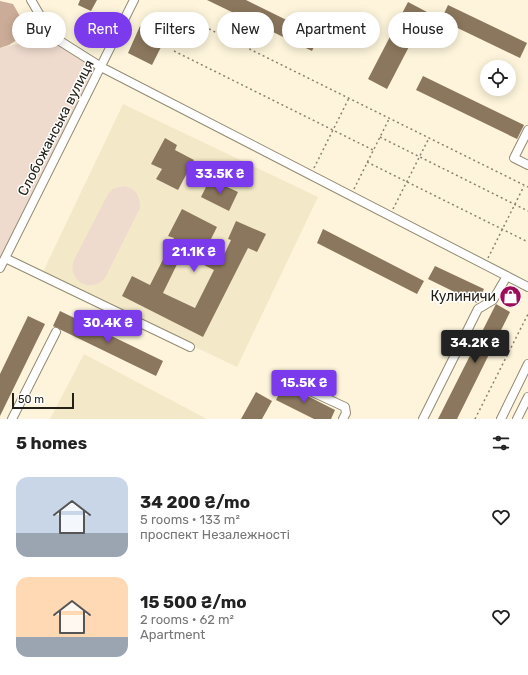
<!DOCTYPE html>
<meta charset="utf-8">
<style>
:root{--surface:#fff;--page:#f6f6f6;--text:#222;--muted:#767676;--accent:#7c3aed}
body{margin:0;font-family:Rubik,sans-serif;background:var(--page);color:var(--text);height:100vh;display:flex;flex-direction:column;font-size:15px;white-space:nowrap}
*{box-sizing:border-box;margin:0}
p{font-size:13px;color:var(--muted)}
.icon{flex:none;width:22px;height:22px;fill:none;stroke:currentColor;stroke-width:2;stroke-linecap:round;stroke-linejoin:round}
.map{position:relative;height:419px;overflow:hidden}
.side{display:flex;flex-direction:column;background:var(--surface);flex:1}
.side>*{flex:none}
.banner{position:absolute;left:12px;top:12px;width:504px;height:36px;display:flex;gap:8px}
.tools{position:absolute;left:480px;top:60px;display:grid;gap:8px}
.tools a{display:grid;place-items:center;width:36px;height:36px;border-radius:50%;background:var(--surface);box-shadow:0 2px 10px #0003;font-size:20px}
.scale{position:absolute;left:12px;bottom:10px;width:62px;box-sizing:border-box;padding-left:4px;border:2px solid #232117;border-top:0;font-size:11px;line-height:14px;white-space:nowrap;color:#232117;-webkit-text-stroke:3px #fff;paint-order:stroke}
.price{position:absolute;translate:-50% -34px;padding:0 9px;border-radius:4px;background:var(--accent);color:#fff;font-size:13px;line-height:26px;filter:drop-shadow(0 1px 2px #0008)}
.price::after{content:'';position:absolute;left:50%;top:24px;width:12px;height:9px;margin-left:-6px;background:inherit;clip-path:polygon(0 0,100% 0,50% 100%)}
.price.current{background:#222;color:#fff}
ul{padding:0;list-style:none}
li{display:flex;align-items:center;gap:12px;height:100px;padding:0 16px}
li span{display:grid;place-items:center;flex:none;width:112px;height:80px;border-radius:12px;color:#555}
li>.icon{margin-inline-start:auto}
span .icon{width:48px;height:48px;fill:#fffc;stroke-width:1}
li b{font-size:17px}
h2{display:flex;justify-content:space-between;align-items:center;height:48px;padding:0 16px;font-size:17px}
.chip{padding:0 14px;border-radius:18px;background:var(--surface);box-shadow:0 2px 10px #0003;font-size:14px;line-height:36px}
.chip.current{background:var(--accent);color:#fff}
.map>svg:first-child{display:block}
.built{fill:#f3e9c8}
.green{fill:#efdbce}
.forest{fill:#cbac98}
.building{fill:#8b775d;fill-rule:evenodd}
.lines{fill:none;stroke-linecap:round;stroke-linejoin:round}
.minor-casing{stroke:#928a73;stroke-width:10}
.path{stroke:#878271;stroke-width:1.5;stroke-dasharray:2 3;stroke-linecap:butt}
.minor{stroke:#fff;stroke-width:8}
.labels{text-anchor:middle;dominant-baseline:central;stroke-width:3;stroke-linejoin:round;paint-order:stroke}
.street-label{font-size:14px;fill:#232117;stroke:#fff}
.poi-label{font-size:14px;fill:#232117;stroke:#fff;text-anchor:end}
</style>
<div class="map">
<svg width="528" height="419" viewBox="0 0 528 419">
<rect width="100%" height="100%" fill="#fdf4db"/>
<path class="built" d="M 123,104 L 318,197 L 237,367 L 42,274 Z
M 84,354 L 205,418 L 205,419 L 50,419 Z"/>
<path class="green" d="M 52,36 L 101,67 L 0,268 L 0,48 Z
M 123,186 C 136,188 140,195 140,208 L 105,278 C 92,294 66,281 74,260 L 108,194 L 113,189 Z"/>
<path class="forest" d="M 0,1 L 13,4 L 29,32 L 9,45 L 0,48 Z"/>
<path class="building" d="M 80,0 L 97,0 L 91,11 L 78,5 Z
M 207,0 L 246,0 L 319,36 L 312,51 Z
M 408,2 L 427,12 L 387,89 L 368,79 Z
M 448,5 L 527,43 L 520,58 L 441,20 Z
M 140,26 L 165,39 L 152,65 L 128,53 Z
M 423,76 L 524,125 L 517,139 L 416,90 Z
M 165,138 L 177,145 L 175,150 L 194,160 L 178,190 L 156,179 L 162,169 L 151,164 Z
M 210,179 L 238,192 L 229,211 L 201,197 Z
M 182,209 L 217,227 L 206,249 L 223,257 L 231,240 L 228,239 L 236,221 L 266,234 L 257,252 L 248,248 L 203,337 L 122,296 L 132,276 L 150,285 L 174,238 L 168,236 ZM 182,254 L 214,270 L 195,308 L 163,293 Z
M 323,229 L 424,281 L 417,294 L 317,243 Z
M 435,266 L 484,289 L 477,303 L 428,279 Z
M 496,304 L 510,312 L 457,419 L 438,419 Z
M 60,311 L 163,361 L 156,376 L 53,326 Z
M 28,316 L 45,324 L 0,416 L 0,374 Z
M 284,384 L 335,410 L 331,419 L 314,419 L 276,400 Z
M 256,392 L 272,401 L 262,419 L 241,419 Z"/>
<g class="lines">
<defs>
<path id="minor" d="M 31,0 L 52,36 L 101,67 L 528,287
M 528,130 L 514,158 L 528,165
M 5,258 L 190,347
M 0,268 L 134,0
M 295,384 L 345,407 L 346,413 L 343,419
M 12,419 L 56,332
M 423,419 L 478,309 L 493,300 L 507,276
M 501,419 L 528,364
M 517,419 L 528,397"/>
</defs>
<use href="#minor" class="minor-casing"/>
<path class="path" d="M 191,20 L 528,187
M 174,51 L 373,150
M 380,137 L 528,211
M 367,162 L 528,242
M 314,168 L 349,98
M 354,189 L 389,119
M 393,209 L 429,138
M 488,258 L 524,186
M 475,419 L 528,314"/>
<use href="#minor" class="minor"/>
</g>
<defs>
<symbol id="shop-disc" viewBox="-11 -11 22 22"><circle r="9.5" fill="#9d0c58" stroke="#fff"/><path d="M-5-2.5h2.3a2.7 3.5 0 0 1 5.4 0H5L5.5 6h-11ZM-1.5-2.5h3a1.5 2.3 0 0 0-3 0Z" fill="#fff"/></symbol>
</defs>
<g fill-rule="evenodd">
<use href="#shop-disc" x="498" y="284" width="25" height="25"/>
</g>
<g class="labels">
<g class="street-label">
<text transform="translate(56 128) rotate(-63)">Слобожанська вулиця</text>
</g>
<g class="poi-label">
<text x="496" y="296">Кулиничи</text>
</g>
</g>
</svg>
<div class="tools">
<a><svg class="icon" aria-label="locate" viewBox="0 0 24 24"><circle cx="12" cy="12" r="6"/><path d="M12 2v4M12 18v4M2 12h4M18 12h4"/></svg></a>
</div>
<div class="scale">50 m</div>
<b class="price" style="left:220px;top:195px">33.5K ₴</b>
<b class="price" style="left:194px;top:273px">21.1K ₴</b>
<b class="price" style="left:108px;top:344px">30.4K ₴</b>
<b class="price current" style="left:475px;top:364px">34.2K ₴</b>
<b class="price" style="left:304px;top:404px">15.5K ₴</b>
<div class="banner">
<a class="chip">Buy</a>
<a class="chip current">Rent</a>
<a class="chip">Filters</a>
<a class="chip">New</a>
<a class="chip">Apartment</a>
<a class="chip">House</a>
</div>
</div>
<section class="side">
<h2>5 homes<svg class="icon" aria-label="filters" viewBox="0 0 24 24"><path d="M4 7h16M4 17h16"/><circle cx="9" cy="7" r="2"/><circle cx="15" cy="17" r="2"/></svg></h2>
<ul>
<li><span style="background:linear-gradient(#c9d6e8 70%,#9aa5b1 0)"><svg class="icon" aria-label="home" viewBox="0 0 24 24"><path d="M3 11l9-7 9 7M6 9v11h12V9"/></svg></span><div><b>34 200 ₴/mo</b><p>5 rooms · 133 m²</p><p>проспект Незалежності</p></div><svg class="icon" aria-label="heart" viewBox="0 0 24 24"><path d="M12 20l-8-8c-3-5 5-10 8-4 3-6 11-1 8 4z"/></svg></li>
<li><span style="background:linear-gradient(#ffd9b3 75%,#9aa5b1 0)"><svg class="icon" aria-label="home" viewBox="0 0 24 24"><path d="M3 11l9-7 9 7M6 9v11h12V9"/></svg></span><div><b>15 500 ₴/mo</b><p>2 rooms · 62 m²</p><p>Apartment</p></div><svg class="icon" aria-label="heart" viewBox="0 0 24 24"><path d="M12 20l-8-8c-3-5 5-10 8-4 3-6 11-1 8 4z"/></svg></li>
</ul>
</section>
